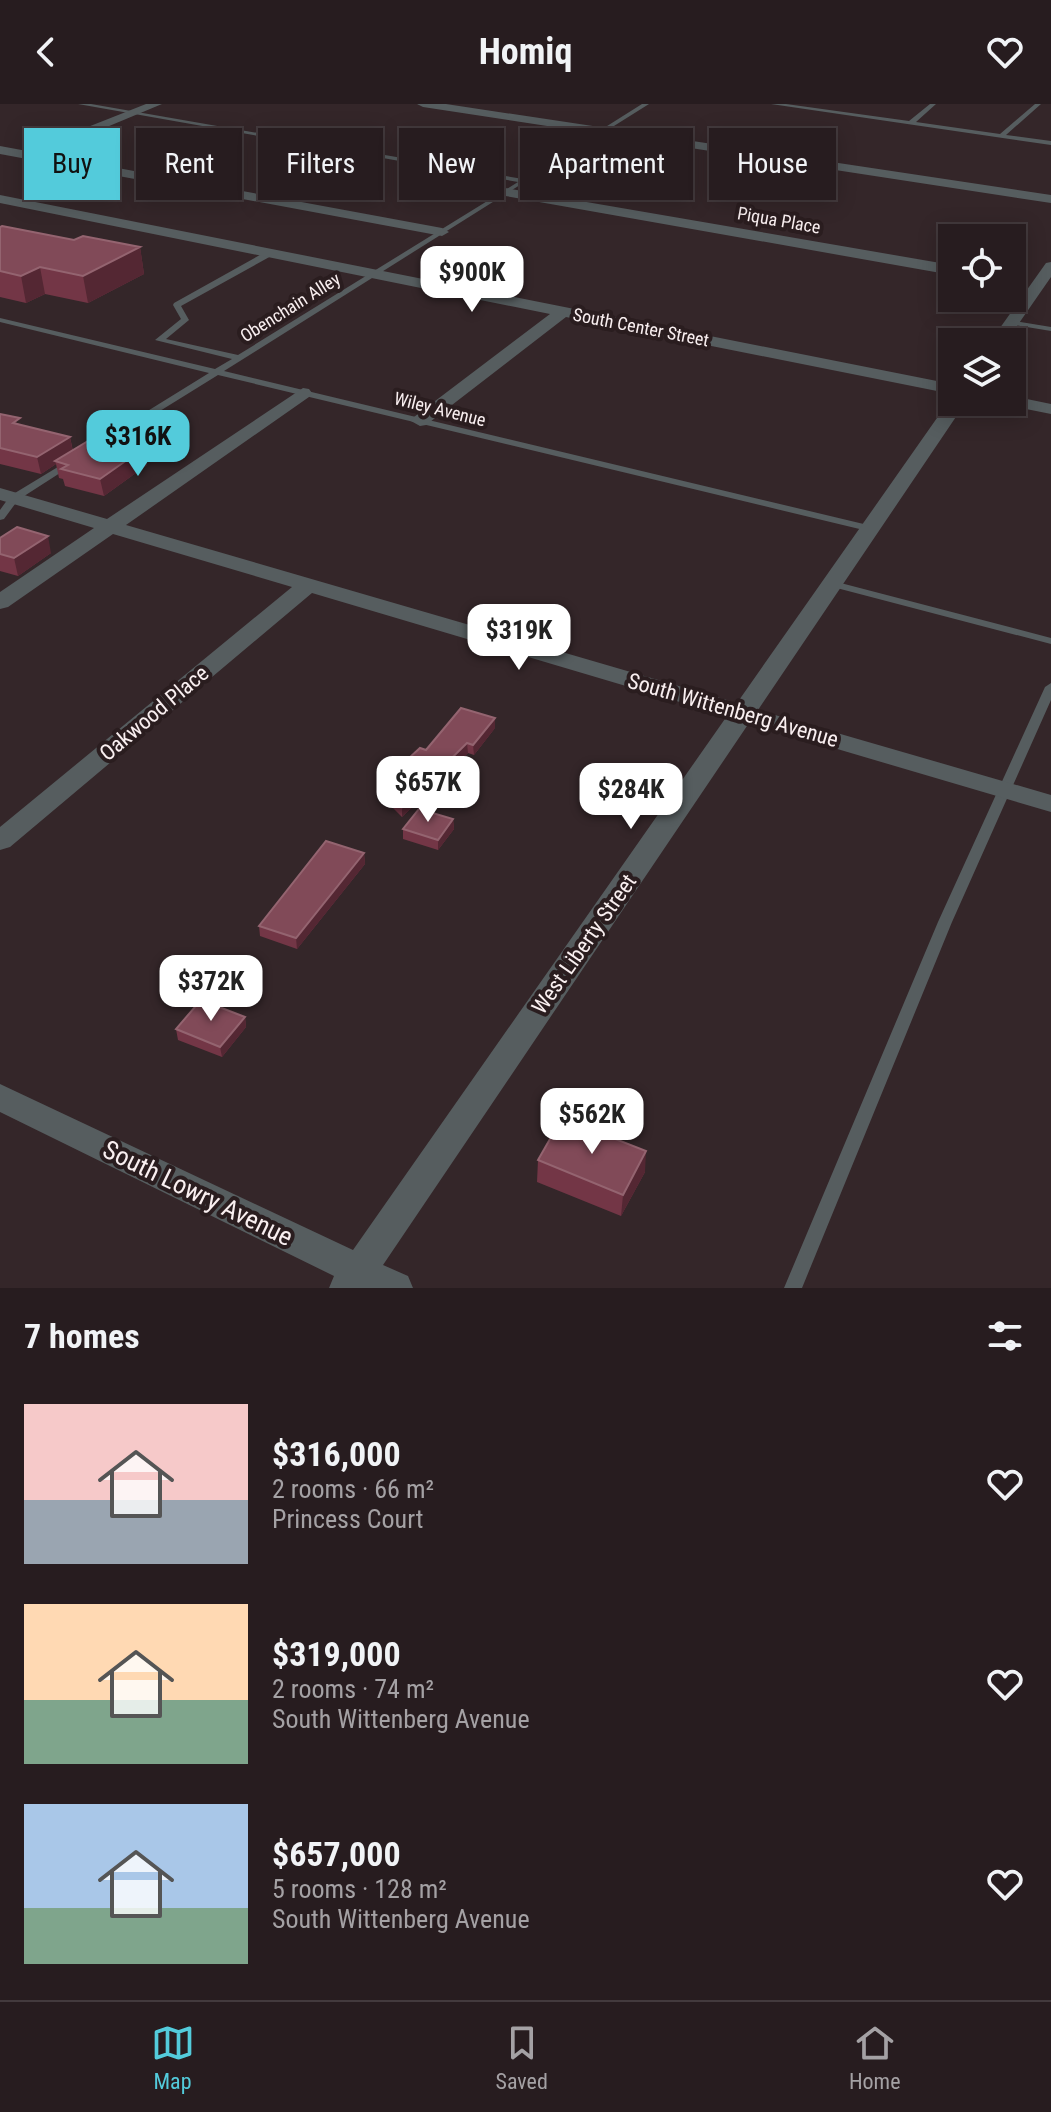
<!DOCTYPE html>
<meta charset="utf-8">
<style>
:root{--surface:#271c1f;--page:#33292c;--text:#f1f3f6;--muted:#a4a1a4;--line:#433a3d;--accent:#53cbdb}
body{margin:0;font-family:"Roboto Condensed",sans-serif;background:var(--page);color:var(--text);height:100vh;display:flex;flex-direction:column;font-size:30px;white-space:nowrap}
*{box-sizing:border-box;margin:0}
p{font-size:26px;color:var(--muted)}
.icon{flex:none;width:44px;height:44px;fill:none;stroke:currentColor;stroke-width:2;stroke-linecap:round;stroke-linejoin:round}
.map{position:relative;height:1184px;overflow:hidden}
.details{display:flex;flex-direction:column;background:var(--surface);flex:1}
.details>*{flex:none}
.banner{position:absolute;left:24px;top:24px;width:1004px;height:72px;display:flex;gap:16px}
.buttons{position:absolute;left:938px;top:120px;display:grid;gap:16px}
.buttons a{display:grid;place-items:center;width:88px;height:88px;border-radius:0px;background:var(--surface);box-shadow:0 4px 20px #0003,0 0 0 2px var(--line);font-size:40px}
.price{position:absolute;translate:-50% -68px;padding:0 18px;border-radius:16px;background:#fff;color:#222;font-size:26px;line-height:52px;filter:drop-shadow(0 2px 4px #0008)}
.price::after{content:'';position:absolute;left:50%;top:48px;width:24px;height:18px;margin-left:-12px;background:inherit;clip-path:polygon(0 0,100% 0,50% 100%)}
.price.on{background:var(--accent);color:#111}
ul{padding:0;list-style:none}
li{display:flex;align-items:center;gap:24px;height:200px;padding:0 24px}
li span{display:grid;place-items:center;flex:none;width:224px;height:160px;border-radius:0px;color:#555}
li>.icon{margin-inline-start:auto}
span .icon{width:96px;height:96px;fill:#fffc;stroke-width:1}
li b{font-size:34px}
h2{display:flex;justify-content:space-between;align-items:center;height:96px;padding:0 24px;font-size:34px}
.tag{padding:0 28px;border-radius:0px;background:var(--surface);box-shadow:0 4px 20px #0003,0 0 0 2px var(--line);font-size:28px;line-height:72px}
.tag.on{background:var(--accent);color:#111}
header{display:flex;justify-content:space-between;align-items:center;height:104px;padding:0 24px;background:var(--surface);font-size:36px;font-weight:700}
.dock{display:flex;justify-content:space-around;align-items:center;height:112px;border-top:2px solid var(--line);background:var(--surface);font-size:22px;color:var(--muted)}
.dock a{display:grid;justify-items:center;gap:4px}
.dock .on{color:var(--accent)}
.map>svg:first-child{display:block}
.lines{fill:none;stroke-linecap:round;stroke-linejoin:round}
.lane{fill:#565d5f;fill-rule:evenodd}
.street{fill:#565d5f;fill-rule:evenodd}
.wall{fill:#733646}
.shaded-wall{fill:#542733}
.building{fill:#814a58;stroke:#946470;stroke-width:2}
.labels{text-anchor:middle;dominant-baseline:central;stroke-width:8;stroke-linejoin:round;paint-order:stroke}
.far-street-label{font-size:18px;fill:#f9eff0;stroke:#2a1d1f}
.street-label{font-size:22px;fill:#f9eff0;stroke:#2a1d1f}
.near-street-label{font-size:26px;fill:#f9eff0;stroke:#2a1d1f}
</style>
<header><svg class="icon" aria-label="back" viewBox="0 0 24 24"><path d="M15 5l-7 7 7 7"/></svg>Homiq<svg class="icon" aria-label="heart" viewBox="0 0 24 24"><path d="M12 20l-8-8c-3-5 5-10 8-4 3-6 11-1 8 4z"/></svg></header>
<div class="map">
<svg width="1051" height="1184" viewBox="0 0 1051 1184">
<rect width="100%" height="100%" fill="#342629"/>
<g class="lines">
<path class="lane" d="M 78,0 L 91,0 L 523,75 L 642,0 L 649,0 L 224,267 L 872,422 L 877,425 L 872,428 L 218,271 L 97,346 L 91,346 L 91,342 L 209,269 L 0,218 L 0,214 L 215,265 L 232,255 L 155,236 L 181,215 L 173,201 L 174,199 L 267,147 L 273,147 L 273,151 L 181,202 L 189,216 L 166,235 L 238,251 L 518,78 Z
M 771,0 L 786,0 L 909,17 L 930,0 L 936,0 L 916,18 L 1000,30 L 1035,0 L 1041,0 L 1006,31 L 1051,37 L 1051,41 Z
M 1009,216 L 1051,223 L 1051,227 L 1009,220 Z
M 71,355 L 76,358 L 74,360 L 18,396 L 4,415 L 0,416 L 0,406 L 10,392 Z
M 833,477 L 1051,534 L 1051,540 L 829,482 L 828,480 Z
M 1051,579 L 1051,596 L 952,818 L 802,1184 L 784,1184 L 938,818 L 1045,583 Z"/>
<path class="street" d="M 146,0 L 162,0 L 42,50 L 442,124 L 449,128 L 442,132 L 0,50 L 0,42 L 27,47 Z
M 417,0 L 446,0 L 1051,91 L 1051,99 L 423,3 Z
M 505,84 L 952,161 L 952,171 L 500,91 L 498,88 Z
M 0,91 L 952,280 L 952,290 L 566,213 L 426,321 L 420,322 L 411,317 L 414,313 L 550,210 L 0,99 Z
M 1051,158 L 1051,173 L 1006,238 L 990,238 L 1046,159 Z
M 303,284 L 309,285 L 312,289 L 309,293 L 126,421 L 737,599 L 951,294 L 952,298 L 966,298 L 758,606 L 1051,691 L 1051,708 L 749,619 L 383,1161 L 408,1172 L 413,1184 L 329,1184 L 334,1172 L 0,1008 L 0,980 L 353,1146 L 727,612 L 312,489 L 10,743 L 0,746 L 0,723 L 292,483 L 113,430 L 8,503 L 0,505 L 0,488 L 94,424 L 0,396 L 0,384 L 107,415 Z
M 1012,292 L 1051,300 L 1051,310 L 1006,301 L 1004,298 L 1012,298 Z"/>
</g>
<path class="wall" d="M 0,123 L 74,136 L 140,143 L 144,170 L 88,199 L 45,190 L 26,199 L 0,193 Z
M 0,310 L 21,321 L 70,333 L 73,347 L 99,340 L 144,344 L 147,361 L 104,392 L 65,382 L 63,375 L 59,374 L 56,360 L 41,370 L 0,360 Z
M 0,434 L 51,449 L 18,472 L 0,467 Z
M 495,624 L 474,651 L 468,649 L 402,713 L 390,701 L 389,691 L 400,678 L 396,677 L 395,667 Z
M 453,715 L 454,725 L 438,746 L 403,735 L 403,725 Z
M 364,749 L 365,760 L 297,845 L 260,832 L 259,822 Z
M 245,913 L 246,923 L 222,953 L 178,936 L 176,925 Z
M 538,1056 L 645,1068 L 621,1112 L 537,1078 Z"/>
<path class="shaded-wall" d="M 140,143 L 144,170 L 88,199 L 83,172 Z
M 40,163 L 45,190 L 26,199 L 21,172 Z
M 70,333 L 73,349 L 55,357 L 56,360 L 41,370 L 37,353 Z
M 144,344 L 147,361 L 104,392 L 100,375 Z
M 48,432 L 51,449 L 18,472 L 14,454 Z
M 495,614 L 495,624 L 474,651 L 473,641 Z
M 467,639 L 468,649 L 402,713 L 402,703 Z
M 453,715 L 454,725 L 438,746 L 438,736 Z
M 364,749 L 365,760 L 297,845 L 296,834 Z
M 245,913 L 246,923 L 222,953 L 220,943 Z
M 646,1047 L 645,1068 L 621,1112 L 623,1091 Z"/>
<path class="building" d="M 2,122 L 74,136 L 83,132 L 140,143 L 83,172 L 40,163 L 21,172 L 0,167 L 0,123 Z
M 0,310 L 20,314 L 13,319 L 70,333 L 37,353 L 0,344 Z
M 106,335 L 144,344 L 100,375 L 61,365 L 68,361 L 55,357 L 88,337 L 99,340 Z
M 17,423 L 48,432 L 14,454 L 0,450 L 0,434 Z
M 461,604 L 495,614 L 473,641 L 467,639 L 402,703 L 389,691 L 406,671 L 395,667 L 420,644 L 426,646 Z
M 419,705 L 453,715 L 438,736 L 403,725 Z
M 326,737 L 364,749 L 296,834 L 259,822 Z
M 201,896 L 245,913 L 220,943 L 176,925 Z
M 562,1014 L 646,1047 L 623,1091 L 538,1056 Z"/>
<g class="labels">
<g class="far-street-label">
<text transform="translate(779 116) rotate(10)">Piqua Place</text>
<text transform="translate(290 203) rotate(-32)">Obenchain Alley</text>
<text transform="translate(641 223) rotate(11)">South Center Street</text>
<text transform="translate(440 305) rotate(14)">Wiley Avenue</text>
</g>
<g class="street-label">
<text transform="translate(733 606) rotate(16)">South Wittenberg Avenue</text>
<text transform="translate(154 609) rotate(-40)">Oakwood Place</text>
<text transform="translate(584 840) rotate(-55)">West Liberty Street</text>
</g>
<g class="near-street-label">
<text transform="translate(198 1089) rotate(26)">South Lowry Avenue</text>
</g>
</g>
</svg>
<div class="buttons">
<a><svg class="icon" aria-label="locate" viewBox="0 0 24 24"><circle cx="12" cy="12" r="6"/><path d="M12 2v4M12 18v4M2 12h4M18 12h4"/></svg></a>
<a><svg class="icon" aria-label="layers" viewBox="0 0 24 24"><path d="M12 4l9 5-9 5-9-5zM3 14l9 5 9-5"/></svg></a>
</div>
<b class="price" style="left:472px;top:210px">$900K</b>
<b class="price on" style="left:138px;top:374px">$316K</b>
<b class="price" style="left:519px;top:568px">$319K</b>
<b class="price" style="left:428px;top:720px">$657K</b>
<b class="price" style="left:631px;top:727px">$284K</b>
<b class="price" style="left:211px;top:919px">$372K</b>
<b class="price" style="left:592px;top:1052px">$562K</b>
<div class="banner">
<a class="tag on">Buy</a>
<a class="tag">Rent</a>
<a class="tag">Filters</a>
<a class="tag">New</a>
<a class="tag">Apartment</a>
<a class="tag">House</a>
</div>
</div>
<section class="details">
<h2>7 homes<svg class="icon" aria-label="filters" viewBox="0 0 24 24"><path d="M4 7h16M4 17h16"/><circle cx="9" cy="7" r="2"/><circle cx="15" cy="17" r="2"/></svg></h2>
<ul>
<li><span style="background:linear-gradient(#f6c9c9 60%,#9aa5b1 0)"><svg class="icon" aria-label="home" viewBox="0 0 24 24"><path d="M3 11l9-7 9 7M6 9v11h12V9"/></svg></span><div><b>$316,000</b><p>2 rooms · 66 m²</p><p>Princess Court</p></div><svg class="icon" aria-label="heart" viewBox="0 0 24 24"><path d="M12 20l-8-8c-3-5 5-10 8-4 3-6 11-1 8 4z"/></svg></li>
<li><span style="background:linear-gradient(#ffd9b3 60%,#7fa58c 0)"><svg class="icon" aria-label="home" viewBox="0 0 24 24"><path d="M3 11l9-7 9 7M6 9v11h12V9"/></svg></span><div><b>$319,000</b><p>2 rooms · 74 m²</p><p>South Wittenberg Avenue</p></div><svg class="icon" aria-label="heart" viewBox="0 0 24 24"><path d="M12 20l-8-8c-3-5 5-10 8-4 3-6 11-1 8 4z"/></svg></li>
<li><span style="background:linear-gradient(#a9c7e8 65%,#7fa58c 0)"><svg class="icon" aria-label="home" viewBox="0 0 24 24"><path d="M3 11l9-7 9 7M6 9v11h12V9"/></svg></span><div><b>$657,000</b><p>5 rooms · 128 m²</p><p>South Wittenberg Avenue</p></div><svg class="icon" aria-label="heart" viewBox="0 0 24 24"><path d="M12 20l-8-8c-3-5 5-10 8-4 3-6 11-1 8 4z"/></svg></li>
</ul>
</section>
<nav class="dock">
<a class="on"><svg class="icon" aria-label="map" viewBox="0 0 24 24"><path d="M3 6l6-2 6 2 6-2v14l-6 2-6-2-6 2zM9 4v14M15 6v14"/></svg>Map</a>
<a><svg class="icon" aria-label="saved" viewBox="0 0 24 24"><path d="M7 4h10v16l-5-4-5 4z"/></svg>Saved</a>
<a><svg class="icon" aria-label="home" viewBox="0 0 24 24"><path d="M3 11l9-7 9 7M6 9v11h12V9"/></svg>Home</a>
</nav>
